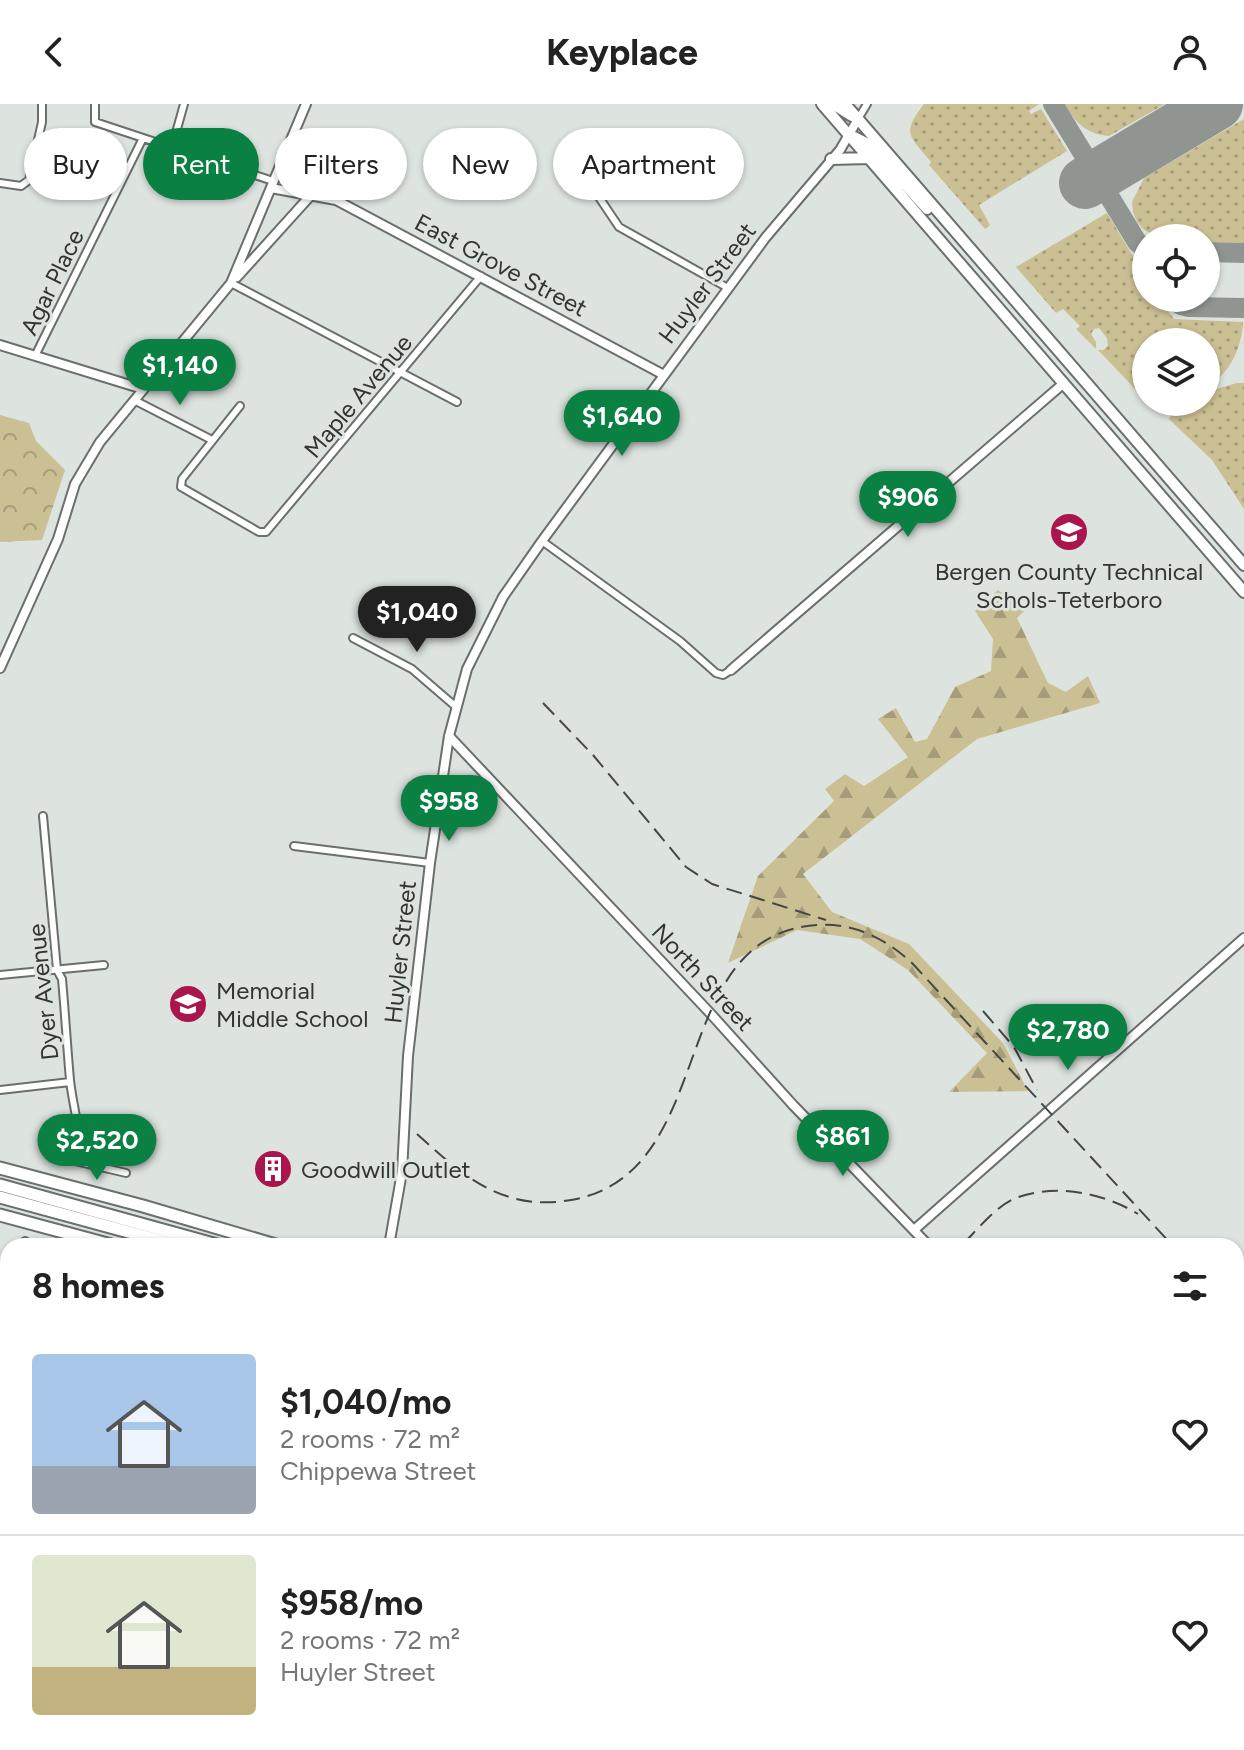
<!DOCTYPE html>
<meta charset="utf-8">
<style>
:root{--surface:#fff;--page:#f2f2f2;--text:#222;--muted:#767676;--line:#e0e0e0;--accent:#0b8043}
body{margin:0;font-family:Figtree,sans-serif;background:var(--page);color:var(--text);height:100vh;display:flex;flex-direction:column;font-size:30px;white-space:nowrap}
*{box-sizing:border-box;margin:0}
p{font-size:26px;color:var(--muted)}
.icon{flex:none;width:44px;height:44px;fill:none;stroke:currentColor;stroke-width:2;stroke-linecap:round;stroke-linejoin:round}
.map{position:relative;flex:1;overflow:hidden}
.drawer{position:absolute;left:0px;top:1134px;width:1244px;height:512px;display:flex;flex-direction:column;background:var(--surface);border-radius:24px 24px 0 0;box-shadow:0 2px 6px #0004}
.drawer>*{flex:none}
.guide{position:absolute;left:24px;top:24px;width:800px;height:72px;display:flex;gap:16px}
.tools{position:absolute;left:1132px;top:120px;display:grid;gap:16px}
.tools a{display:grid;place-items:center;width:88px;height:88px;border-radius:50%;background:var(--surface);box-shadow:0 2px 6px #0004;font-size:40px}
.price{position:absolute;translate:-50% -68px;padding:0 18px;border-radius:28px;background:var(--accent);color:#fff;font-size:26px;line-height:52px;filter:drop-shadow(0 2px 4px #0008)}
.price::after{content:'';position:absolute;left:50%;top:48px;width:24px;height:18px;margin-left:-12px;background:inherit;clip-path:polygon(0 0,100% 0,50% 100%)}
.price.on{background:#222;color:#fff}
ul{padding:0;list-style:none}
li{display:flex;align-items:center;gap:24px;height:200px;padding:0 32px}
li+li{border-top:2px solid var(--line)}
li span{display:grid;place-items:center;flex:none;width:224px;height:160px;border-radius:8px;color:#555}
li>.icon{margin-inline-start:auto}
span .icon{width:96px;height:96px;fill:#fffc;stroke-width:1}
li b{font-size:34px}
h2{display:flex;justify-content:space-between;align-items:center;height:96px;padding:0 32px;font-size:34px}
.chip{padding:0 28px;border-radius:36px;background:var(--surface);box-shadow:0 2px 6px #0004;font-size:28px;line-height:72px}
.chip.on{background:var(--accent);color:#fff}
header{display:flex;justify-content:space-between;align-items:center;height:104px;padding:0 32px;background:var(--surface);font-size:36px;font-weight:700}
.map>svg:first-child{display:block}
.grass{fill:url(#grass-dots)}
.forest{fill:url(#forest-firs)}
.park{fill:url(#park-crowns)}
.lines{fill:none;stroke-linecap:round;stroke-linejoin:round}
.taxiway{stroke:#909592;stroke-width:20}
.runway{stroke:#909592;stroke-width:52}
.minor-casing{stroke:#6a6f6c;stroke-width:10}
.tertiary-casing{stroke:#6a6f6c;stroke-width:12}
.trunk-casing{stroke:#6a6f6c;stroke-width:14}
.motorway-casing{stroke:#6a6f6c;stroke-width:15}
.minor{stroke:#fff;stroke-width:6}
.tertiary{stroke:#fff;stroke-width:8}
.trunk{stroke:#fff;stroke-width:10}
.motorway{stroke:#fff;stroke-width:11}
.rail{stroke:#444745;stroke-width:2;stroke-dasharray:16 8;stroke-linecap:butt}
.labels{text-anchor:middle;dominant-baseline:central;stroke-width:6;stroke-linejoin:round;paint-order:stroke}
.street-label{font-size:24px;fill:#333534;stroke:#dde3df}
.poi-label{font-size:24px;fill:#333534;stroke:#dde3df;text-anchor:start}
</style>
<header><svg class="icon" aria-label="back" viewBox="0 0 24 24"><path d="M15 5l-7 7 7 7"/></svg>Keyplace<svg class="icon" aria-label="person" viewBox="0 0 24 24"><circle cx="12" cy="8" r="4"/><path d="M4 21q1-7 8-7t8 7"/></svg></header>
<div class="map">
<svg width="1244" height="1646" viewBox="0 0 1244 1646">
<defs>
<pattern id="grass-dots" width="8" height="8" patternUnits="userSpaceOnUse" patternTransform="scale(2)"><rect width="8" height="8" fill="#cbc093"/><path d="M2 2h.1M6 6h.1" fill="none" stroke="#a59d79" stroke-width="1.8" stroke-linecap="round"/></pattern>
<pattern id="forest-firs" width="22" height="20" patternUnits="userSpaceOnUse" patternTransform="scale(2)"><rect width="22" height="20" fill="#cbc093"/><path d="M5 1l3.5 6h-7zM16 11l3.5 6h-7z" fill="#a59d79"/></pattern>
<pattern id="park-crowns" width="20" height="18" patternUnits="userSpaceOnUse" patternTransform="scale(2)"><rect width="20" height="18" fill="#cbc093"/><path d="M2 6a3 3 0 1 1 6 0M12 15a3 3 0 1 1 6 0" fill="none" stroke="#a59d79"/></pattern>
</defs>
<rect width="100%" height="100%" fill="#dde3df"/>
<path class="grass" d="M 924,0 L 1039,0 L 1029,7 L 1031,10 L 1041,5 L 1067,47 L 979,101 L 990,121 L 985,125 L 929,61 L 931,58 C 909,31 901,30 924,0 Z
M 1064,0 L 1165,0 L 1109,32 C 1086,30 1076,19 1064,0 Z
M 1244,15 L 1244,139 L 1206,138 L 1206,134 C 1175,134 1134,141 1132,98 L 1144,74 Z
M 1107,109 L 1146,174 L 1146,194 L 1158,194 L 1174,215 L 1243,218 C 1242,242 1230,272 1206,282 L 1206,238 L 1146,238 L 1146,292 L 1139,289 L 1098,246 L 1103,246 L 1108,242 L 1107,234 L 1099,224 L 1094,225 L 1091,230 L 1096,238 L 1096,245 L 1076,225 L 1080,222 L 1063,205 L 1056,209 L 1016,163 Z
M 1237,279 L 1244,279 L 1244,405 L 1212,356 L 1169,315 L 1175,305 L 1173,298 L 1206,298 L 1206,288 Z
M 895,1638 L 992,1638 L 998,1646 L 909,1646 Z"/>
<path class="forest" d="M 998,486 L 1024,507 L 1017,514 L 1048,579 L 1066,588 L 1088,572 L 1100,599 L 977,635 L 803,770 L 832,808 L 909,840 L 1003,939 L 1028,987 L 949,988 L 987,949 L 908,866 L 860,835 L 797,826 L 728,859 L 758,772 L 834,697 L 825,685 L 845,670 L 864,682 L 908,653 L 878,615 L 896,604 L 915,638 L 927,635 L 955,583 L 991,567 L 993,535 L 975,507 Z"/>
<path class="park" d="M 0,311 L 29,319 L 36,337 L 65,366 L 42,436 L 0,438 Z
M 0,1376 L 8,1403 L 8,1479 L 0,1475 Z"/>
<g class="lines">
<path class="taxiway" d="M 1053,0 L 1137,138 L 1146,145
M 1206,148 L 1244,149
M 1172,194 L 1181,201 L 1189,203 L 1244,204"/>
<path class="runway" d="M 1085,79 L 1217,0"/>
<defs>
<path id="minor" d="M 95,0 L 95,18 L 273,77
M 858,15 L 867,0
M 172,43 L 184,0
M 567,56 L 576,59 L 619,123 L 728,184
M 0,79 L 21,82 L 29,76 L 42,18 L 42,0
M 231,179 L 457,298
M 35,252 L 143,34
M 134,296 L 212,336
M 240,302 L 182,375 L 181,383 L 259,428 L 266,428 L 481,172
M 542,437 L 680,537 L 716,569 L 723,571 L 731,566
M 353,534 L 412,565 L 455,602
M 43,712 L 57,866 L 62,875 C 65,908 67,942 70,976 C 73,1006 83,1027 75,1057 L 126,1069
M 294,742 L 430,759
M 0,871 L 104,861
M 0,986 L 70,978
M 23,1142 L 25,1137
M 0,1189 L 8,1173
M 0,1479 L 8,1483
M 0,1581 L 8,1585
M 0,1613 L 8,1596
M 168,1638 L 184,1646
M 405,1646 L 409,1641 L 421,1646
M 592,1646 L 595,1638"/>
<path id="tertiary" d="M 271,84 L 336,96 L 664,271
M 237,173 L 312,90
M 0,241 L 143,285
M 0,564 L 58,435 L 75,380 L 100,338 L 231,179 L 306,0
M 731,566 L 1064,279
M 449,632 L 710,909 L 793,1001 L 929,1142
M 914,1126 L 1244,834
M 389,1142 L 402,1068 L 408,952 L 430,759 L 449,632 L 467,565 L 503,493 L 542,437 L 766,133 L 840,46 L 858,15
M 0,1265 L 8,1269
M 1236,1440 L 1244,1447
M 876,1638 L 893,1646
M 255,1646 L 257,1638"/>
<path id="trunk" d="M 822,0 L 1244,488
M 833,0 L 852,12
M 845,0 L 1244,461
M 854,33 L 868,40 L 927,105
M 831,55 L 869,54"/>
<path id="motorway" d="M 0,1064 L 143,1102 L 279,1142
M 0,1081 L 221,1142
M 0,1093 L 180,1142
M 0,1111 L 115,1142
M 1008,1638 L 1015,1646
M 1022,1638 L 1028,1646
M 1041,1638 L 1047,1646
M 1055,1638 L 1060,1646
M 1075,1638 L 1080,1646"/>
</defs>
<use href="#minor" class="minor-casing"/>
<use href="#tertiary" class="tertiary-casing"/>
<use href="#trunk" class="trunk-casing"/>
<use href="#motorway" class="motorway-casing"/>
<use href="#minor" class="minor"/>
<use href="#tertiary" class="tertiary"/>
<use href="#trunk" class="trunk"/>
<use href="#motorway" class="motorway"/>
<path class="rail" d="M 543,599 L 593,651 L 686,763 L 712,780 L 826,816
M 983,907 L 1014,943 L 1037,986
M 417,1030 C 463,1072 503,1108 571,1096 C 722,1070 663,829 819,821 C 855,819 886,835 912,859 L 1173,1142
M 964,1139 C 979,1124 996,1102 1016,1094 C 1055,1079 1104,1089 1138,1110
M 1236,1210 L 1244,1219"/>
</g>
<defs>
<symbol id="school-disc" viewBox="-11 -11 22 22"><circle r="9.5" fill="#a9154c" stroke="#dde3df"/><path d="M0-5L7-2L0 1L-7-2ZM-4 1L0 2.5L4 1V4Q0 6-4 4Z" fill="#fff"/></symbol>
<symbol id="building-disc" viewBox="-11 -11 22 22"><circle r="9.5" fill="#a9154c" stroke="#dde3df"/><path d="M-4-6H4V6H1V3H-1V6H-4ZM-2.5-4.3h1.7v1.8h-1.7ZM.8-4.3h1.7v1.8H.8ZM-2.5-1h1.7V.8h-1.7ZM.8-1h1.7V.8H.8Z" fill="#fff"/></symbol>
</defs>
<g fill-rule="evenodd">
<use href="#school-disc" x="1047" y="406" width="44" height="44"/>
<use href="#school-disc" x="166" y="878" width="44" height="44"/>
<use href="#building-disc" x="251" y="1043" width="44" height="44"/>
</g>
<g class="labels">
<g class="street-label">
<text transform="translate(501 161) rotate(28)">East Grove Street</text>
<text transform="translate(52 178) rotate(-64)">Agar Place</text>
<text transform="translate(707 179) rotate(-53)">Huyler Street</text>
<text transform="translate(358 292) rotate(-50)">Maple Avenue</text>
<text transform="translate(400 848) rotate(-84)">Huyler Street</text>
<text transform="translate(703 873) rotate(47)">North Street</text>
<text transform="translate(43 888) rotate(-96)">Dyer Avenue</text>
</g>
<g class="poi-label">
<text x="1069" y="467" text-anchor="middle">Bergen County Technical<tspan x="1069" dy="28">Schols-Teterboro</tspan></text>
<text x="216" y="886">Memorial<tspan x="216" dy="28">Middle School</tspan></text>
<text x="301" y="1065">Goodwill Outlet</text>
</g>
</g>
</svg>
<div class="tools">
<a><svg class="icon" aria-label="locate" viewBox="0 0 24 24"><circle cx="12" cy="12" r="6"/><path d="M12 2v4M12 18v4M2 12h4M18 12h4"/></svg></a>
<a><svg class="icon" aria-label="layers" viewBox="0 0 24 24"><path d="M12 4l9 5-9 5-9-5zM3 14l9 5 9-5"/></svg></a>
</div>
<b class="price" style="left:180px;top:303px">$1,140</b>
<b class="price" style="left:622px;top:354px">$1,640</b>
<b class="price" style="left:908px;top:435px">$906</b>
<b class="price on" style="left:417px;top:550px">$1,040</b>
<b class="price" style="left:449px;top:739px">$958</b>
<b class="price" style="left:1068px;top:968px">$2,780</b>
<b class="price" style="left:843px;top:1074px">$861</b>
<b class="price" style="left:97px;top:1078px">$2,520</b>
<div class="guide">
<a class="chip">Buy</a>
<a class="chip on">Rent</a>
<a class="chip">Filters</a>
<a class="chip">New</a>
<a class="chip">Apartment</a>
</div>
<section class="drawer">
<h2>8 homes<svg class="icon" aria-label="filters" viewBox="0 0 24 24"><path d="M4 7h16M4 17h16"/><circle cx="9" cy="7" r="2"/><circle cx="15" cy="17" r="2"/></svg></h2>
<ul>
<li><span style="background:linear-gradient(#a9c7e8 70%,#9aa5b1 0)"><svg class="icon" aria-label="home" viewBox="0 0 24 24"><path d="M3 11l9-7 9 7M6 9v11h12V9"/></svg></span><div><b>$1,040/mo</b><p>2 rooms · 72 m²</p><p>Chippewa Street</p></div><svg class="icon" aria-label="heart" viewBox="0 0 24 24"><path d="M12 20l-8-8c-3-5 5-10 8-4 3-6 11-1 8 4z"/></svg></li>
<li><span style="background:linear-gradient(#dfe7d0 70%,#c2b280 0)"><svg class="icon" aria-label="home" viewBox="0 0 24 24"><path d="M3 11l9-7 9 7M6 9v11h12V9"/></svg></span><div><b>$958/mo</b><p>2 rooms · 72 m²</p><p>Huyler Street</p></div><svg class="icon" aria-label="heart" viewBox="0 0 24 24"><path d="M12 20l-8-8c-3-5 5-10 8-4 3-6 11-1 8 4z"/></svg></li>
</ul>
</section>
</div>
